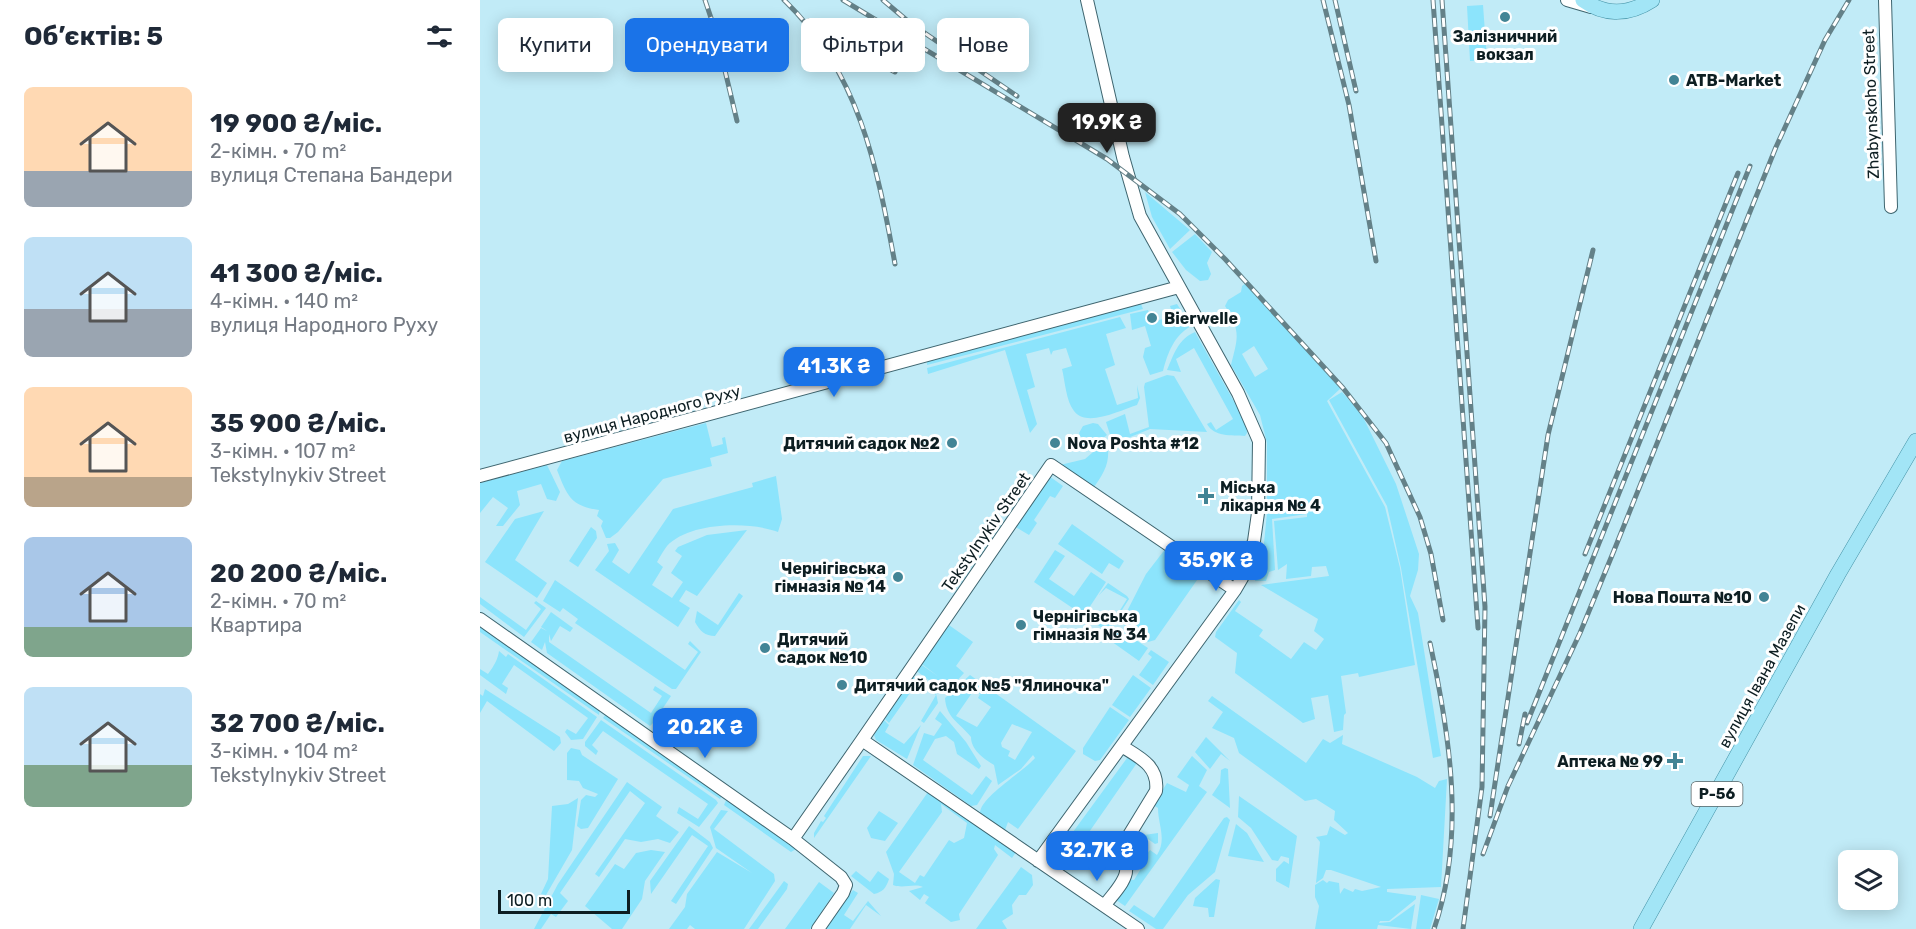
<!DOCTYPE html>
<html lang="uk">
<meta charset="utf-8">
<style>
:root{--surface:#fff;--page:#f2f2f3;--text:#1f2937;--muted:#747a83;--accent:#1a73e8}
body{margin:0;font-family:Rubik,sans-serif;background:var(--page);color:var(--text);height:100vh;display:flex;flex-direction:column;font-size:22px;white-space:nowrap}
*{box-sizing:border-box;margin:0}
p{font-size:20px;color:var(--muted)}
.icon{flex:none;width:33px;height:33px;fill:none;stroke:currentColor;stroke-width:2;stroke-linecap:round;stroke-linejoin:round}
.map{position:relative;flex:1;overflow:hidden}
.drawer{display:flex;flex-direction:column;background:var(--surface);width:480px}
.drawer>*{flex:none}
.hud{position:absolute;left:18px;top:18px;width:570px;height:54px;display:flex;gap:12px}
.buttons{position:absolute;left:1358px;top:850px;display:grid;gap:12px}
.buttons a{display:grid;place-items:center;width:60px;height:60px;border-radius:9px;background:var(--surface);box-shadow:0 3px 15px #0003;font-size:30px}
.scale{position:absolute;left:18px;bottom:15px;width:132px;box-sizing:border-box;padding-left:6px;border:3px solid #0d1e22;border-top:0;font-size:16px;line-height:21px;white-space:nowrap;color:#0d1e22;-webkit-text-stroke:4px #fff;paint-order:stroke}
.price{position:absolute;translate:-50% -51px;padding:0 14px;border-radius:12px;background:var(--accent);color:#fff;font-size:20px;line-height:39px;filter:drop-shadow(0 2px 3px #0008)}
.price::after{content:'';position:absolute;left:50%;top:36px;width:18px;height:14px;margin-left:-9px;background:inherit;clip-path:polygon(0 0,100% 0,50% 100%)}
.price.current{background:#222;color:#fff}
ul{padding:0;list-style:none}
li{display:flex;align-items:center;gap:18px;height:150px;padding:0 24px}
li span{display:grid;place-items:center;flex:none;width:168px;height:120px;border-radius:9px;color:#555}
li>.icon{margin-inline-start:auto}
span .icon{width:72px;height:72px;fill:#fffc;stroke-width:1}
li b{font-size:26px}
h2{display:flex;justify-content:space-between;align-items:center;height:72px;padding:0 24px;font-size:26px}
.tag{padding:0 21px;border-radius:9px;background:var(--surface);box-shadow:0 3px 15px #0003;font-size:21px;line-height:54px}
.tag.current{background:var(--accent);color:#fff}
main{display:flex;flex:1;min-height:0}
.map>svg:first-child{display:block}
.green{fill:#8ce4fc;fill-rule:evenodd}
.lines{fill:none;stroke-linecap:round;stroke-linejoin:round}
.minor-casing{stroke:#3e656f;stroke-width:14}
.major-casing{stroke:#4694a8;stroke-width:16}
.minor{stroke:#fff;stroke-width:12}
.major{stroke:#a2e5f6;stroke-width:15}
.rail-casing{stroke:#648188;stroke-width:5}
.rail{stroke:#fff;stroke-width:3;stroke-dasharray:9;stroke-linecap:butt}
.poi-dot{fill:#428495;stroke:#fff;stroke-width:2}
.labels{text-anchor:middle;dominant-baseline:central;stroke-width:6;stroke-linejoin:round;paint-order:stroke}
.shield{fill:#fff;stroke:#566264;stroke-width:1.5}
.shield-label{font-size:15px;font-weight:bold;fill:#0d1e22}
.poi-label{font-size:16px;font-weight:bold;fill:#0d1e22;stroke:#fff;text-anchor:start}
.street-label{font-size:16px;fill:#0d1e22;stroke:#fff}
</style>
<main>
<section class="drawer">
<h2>Об’єктів: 5<svg class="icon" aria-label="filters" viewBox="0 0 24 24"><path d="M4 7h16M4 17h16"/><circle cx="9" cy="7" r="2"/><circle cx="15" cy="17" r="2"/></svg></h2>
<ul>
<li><span style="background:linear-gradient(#ffd9b3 70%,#9aa5b1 0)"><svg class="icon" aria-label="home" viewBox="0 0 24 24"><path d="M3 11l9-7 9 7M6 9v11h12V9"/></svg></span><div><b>19 900 ₴/міс.</b><p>2-кімн. · 70 m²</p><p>вулиця Степана Бандери</p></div></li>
<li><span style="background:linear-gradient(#bfe0f5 60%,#9aa5b1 0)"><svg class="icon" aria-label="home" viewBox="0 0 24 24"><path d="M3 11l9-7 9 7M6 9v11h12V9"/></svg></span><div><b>41 300 ₴/міс.</b><p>4-кімн. · 140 m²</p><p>вулиця Народного Руху</p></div></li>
<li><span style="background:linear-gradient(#ffd9b3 75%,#b9a48a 0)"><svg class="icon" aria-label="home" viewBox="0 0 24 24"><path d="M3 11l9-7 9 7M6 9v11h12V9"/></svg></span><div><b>35 900 ₴/міс.</b><p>3-кімн. · 107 m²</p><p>Tekstylnykiv Street</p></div></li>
<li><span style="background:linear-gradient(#a9c7e8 75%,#7fa58c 0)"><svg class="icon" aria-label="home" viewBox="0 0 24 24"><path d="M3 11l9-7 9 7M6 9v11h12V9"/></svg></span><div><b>20 200 ₴/міс.</b><p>2-кімн. · 70 m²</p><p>Квартира</p></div></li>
<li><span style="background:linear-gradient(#bfe0f5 65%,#7fa58c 0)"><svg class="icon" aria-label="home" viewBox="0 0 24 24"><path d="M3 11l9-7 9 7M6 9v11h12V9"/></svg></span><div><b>32 700 ₴/міс.</b><p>3-кімн. · 104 m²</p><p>Tekstylnykiv Street</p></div></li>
</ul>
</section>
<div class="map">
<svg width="1436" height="929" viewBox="0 0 1436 929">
<rect width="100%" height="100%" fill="#c1ebf7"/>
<path class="green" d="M 1003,5 L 1007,60 L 990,61 L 987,6 Z
M 665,192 L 710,230 L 690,249 L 672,217 Z
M 715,234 L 732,252 L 727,263 L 731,274 L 728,280 L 720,281 L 706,270 L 692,252 Z
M 766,283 L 861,388 L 847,401 L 905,507 L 920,568 L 935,665 L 879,677 L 878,673 L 861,676 L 866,713 L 864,715 L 863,730 L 854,732 L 848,695 L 831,698 L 835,719 L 823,723 L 755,673 L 757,653 L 735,637 L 736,632 L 759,600 L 761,602 L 755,611 L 783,630 L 779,636 L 811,659 L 824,642 L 836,650 L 844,639 L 834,631 L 838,619 L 781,585 L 849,576 L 846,566 L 832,567 L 831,576 L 806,579 L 807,564 L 798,570 L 794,521 L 827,517 L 827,514 L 792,519 L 795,570 L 789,572 L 786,581 L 775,581 L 784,543 L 787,513 L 787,443 L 780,415 L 751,365 C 758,337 761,331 745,306 L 748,300 L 761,292 L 762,286 ZM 774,346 L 788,369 L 775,377 L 762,354 Z
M 661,304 L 663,309 L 447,365 L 447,361 Z
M 697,304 L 711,326 C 694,336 688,352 683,371 L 670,375 L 663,357 L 665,348 L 671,346 L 665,326 L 652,330 L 650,314 L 668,310 L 672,322 L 693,316 L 690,306 Z
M 640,317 L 646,328 L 626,334 L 635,365 L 625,369 L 637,405 L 658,398 L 657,385 L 660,398 L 657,405 C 641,410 606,428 594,411 C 586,401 585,381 582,369 L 592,366 L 586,348 L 573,351 L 571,355 L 569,348 L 546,354 L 555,387 L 547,390 L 557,424 L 550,433 L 525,350 L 448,374 L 447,368 Z
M 715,332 L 766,423 L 767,433 L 765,436 C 751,435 734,437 727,424 L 731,422 L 736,430 L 753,419 L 714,348 L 696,359 L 701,372 L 687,370 C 694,354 698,339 715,332 Z
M 687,375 L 694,376 L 727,432 L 670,429 L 633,444 L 626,422 L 645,414 L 650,434 L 669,427 L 664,387 L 665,383 Z
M 862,392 L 882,415 L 916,484 L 939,554 L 938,570 L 930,596 L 938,613 L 961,756 L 953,758 L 921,568 L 907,506 L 849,400 Z
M 226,423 L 232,447 L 243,444 L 242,438 L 245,437 L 248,453 L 230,458 L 232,466 L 183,479 L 138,532 L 130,538 L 126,538 L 121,526 L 123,521 L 117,516 L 119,510 C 90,506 87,495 77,470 L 82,461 Z
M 613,423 L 618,424 L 627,435 L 606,452 L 599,433 L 603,426 Z
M 627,440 C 631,462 625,472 612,490 L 580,465 L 605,459 Z
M 67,465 L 80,492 L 76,501 L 67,499 L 61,484 L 37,491 L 40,505 L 23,526 L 16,526 L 28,508 L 13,497 L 0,513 L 0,483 Z
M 296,476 L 302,519 L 298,532 C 270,521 209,522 187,546 C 183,551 180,557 177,562 L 183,567 L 172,585 L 192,598 L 203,582 L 191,573 L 202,556 L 195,551 L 198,547 L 227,535 L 267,530 L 217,596 L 206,590 L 199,601 L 210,608 L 198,627 L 115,570 L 129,551 L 127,544 L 135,543 L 139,550 L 132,562 L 149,574 L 193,509 L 273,487 L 272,483 Z
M 569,476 L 583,486 L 575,498 L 570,496 L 554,520 L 557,523 L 549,535 L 534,526 Z
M 64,511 L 35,560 L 67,583 L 57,598 L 5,562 L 35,519 Z
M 592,524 L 644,561 L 639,569 L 629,563 L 622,574 L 578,544 Z
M 111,527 L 116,531 L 117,538 L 98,567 L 89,561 Z
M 686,548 L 722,573 L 675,640 L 668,642 L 641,623 L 666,574 Z
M 575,550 L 585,556 L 569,579 L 594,596 L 611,572 L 626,582 L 609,608 L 632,623 L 647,599 L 626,588 L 619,595 L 628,583 L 647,596 L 649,599 L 628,632 L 554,582 Z
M 75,580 L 205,670 L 218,652 L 208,644 L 210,641 L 221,652 L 196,689 L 192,689 L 95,623 L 98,619 L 83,608 L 80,612 L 63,601 Z
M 259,593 L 263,596 L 235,636 C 225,636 220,631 215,622 L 217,611 L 238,625 Z
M 0,597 L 46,630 L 61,609 L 54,603 L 56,601 L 66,608 L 44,637 L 0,604 Z
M 71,612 L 93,628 L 90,632 L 80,626 L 71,641 L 69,634 L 69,642 L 171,713 L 182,696 L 173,690 L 175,686 L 191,696 L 173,723 L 170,726 L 67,653 L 65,642 L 62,650 L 51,642 L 61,628 L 67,631 L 61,627 Z
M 466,623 L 493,642 L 476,666 L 484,673 L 466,693 L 434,669 L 439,663 L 459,677 L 439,662 Z
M 0,625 L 120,709 L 119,715 L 0,632 Z
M 636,627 L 668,648 L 659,661 L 628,639 Z
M 671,650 L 689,662 L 673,685 L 659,675 L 672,657 L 668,654 Z
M 19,651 L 26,657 L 28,654 L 117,717 L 103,739 L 91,740 L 85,732 L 87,729 L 96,734 L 108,718 L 34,665 L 22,684 L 28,688 L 26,694 L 0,675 L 0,669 L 8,674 C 14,666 18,659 19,651 Z
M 431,675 L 456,693 L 458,703 L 444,723 L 441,721 L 456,695 L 437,683 L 409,723 L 405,719 Z
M 490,675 L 596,751 L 538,829 L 528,822 L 525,830 L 500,813 C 500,797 543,772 555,758 L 553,755 L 541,769 L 518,785 L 514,765 C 504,759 491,750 491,737 C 480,723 466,718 465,698 ZM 494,690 L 500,694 L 498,698 L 511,707 L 497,727 L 476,716 ZM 532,724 L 552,732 L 535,760 L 528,756 L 530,751 L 522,747 L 521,743 Z
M 653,675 L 671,688 L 650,717 L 632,705 Z
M 5,689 L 80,737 L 81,743 L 74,751 L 7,701 L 0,713 L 0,694 L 3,696 Z
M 732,696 L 826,763 L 843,739 L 850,743 L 863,735 L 862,744 L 937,777 L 955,788 L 959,781 L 967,779 L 961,887 L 907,889 L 907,892 L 936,896 L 936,899 L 909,921 L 900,921 L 899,923 L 910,922 L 935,904 L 931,929 L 898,925 L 897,929 L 835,929 L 839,906 L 835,897 L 835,885 L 843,880 L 847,883 L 849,881 L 859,883 L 860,894 L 864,888 L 873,892 L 875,889 L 882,891 L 901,887 L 851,870 L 846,870 L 843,878 L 836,883 L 840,842 L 836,837 L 847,835 L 850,826 L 865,835 L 868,833 L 854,820 L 855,811 L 836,799 L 825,801 L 759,753 L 754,738 L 732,728 L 743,712 L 728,701 Z
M 630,707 L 649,720 L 620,760 L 615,761 L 603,754 L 603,748 Z
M 460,711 L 486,742 L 501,766 L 499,769 L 477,754 L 474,742 L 466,736 L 455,739 L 443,760 L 492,795 L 506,776 L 512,781 L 497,805 L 491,806 L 433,765 L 444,733 L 454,736 L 462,724 L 455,719 Z
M 126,714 L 242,796 L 240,799 L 123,718 Z
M 121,720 L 236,800 L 238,803 L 219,827 L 197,813 L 199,807 L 218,819 L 228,804 L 123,731 L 112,745 L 118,751 L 116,755 L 105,746 L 105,742 Z
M 404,720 L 409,725 L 405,732 L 424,744 L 441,725 L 427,759 L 396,740 L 394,735 Z
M 726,737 L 750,761 L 741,754 L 730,769 L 715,752 Z
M 91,748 L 100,750 L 102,755 L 138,779 L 108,828 L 101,829 L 97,826 L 101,800 L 106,795 L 115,797 L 118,794 L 103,788 L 99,781 L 87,780 L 87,753 Z
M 650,754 L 659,760 L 605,838 L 593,836 L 593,832 Z
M 383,756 L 391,756 L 334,838 L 334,833 L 341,821 L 343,822 L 346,818 L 344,816 Z
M 712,756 L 727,770 L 719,786 L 727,792 L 645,906 L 636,900 L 647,879 L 654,880 L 662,867 L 648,852 L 650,837 L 678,833 L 678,843 L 675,844 L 668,839 L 657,851 L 664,857 L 670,850 L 677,855 C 687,839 678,825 678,808 L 673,805 L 687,783 L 706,792 L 709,785 L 697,777 Z
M 745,768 L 748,769 L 750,808 L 732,795 L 740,783 L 741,770 Z
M 147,782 L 182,807 L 176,816 L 199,832 L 190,843 L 178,839 L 161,842 L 145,839 L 119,877 L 115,874 L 165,803 L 150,791 L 80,893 L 88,901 L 76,917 L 71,914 L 61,929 L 54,929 L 78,884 Z
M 448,792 L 536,852 L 532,858 L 515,845 L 514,849 L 518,855 L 479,914 L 480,920 L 471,922 L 445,903 L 449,897 L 444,894 L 440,900 L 429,891 L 443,887 C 434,883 423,889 413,885 L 414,874 L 406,852 ZM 461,804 L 487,823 L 484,838 L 474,843 L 469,840 L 444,877 L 440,875 L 435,883 L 419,872 L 462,812 Z
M 759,796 L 817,836 L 809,888 L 796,881 L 796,869 L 804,861 L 809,864 L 809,858 L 801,856 L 798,861 L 792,860 L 771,828 L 758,817 Z
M 98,798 L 92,850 L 66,895 L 61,894 L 68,879 L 72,806 L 88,804 Z
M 247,798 L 316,849 L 311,852 L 244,805 Z
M 241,810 L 248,811 L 234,829 L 294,874 L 295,881 L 264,929 L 215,929 L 210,925 L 207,929 L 189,929 L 205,907 L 207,894 L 237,852 L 272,873 L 236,848 L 230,827 Z
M 399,811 L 418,823 L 405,841 L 391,838 L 387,828 Z
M 747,817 L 750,820 L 735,872 L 708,895 L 683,929 L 676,929 L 649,911 L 654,905 L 674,918 L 744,818 Z
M 756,824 L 767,833 L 784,862 L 748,856 Z
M 209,826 L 230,842 L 233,848 L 196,904 L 191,901 L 228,846 L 212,835 L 171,894 L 170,881 Z
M 171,850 L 185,852 L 165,881 L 162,899 L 142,929 L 132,929 L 105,906 L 135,864 L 144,869 L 156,853 Z
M 541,867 L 552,875 L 553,885 L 546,895 L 539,895 L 532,905 L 533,914 L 522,921 L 527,929 L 496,929 Z
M 376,871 L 390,882 L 398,871 L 409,879 C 406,888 403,892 394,894 L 371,876 Z
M 736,879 L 740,880 L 734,917 L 729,917 L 728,908 L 713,906 L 715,898 Z
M 304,881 L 308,884 L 307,889 L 278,929 L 269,929 Z
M 339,882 L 354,893 L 330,929 L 305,929 Z
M 373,890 L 378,893 L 364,915 L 373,921 L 388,901 L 401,916 L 386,905 L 370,929 L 345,929 Z
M 941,895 L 959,899 L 950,929 L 936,929 Z"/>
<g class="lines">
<defs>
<path id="minor" d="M 1087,0 L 1111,7
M 1405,0 L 1411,207
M 0,476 L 699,287
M 0,619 L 313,839 L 361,877 L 366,885 L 363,893 L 338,929
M 382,740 L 571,465 L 755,590
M 313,839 L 382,740 L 658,929
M 558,861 L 755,590 L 762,578 L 774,541 L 778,513 L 779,441 L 758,393 L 660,216 L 643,157 L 607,0
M 625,905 C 631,896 648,880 646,868 C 644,861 639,857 640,850 L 676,791 C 679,767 661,758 643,747"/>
<path id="major" d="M 1103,0 C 1125,16 1149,15 1172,0
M 1161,929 L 1358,574 L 1436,441"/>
</defs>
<use href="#minor" class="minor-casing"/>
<use href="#major" class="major-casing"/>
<use href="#minor" class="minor"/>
<use href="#major" class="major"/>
<defs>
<path id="rail" d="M 225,0 L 236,33 L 257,121
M 304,0 C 379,72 397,166 415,264
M 363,0 L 627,159 L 700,214 L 745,259 L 863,388 L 906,443 L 940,517 L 951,554 L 963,620
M 403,0 L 430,23 L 537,96
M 843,0 L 869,105 L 896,261
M 855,0 L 876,91
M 953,0 L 998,628
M 962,0 L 1005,607 L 1002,787 L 983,929
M 329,21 L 350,37 L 415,72
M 1105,554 L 1258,173
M 950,643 C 970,736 986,837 954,929
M 1047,723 L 1270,166
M 1039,744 L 1045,714
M 1010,816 L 1068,435 L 1113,250
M 1003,854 L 1028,786 L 1100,633 L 1133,553 L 1296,147 L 1345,40 L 1369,0"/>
</defs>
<use href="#rail" class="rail-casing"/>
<use href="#rail" class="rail"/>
</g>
<g class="poi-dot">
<circle cx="1025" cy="17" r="6"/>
<circle cx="1194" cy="80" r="6"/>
<circle cx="672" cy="318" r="6"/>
<circle cx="472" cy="443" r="6"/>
<circle cx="575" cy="443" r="6"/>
<path d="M723 487h6v6h6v6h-6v6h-6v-6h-6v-6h6z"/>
<circle cx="418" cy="577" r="6"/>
<circle cx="1284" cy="597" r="6"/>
<circle cx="541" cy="625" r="6"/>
<circle cx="285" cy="648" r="6"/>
<circle cx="362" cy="685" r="6"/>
<path d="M1192 752h6v6h6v6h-6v6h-6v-6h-6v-6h6z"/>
</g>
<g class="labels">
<rect class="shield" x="1211.5" y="782" width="51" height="24" rx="4.5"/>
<g class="shield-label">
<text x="1237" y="794">Р-56</text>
</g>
<g class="poi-label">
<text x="1025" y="36" text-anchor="middle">Залізничний<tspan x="1025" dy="18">вокзал</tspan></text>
<text x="1206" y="80">ATB-Market</text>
<text x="684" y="318">Bierwelle</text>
<text x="460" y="443" text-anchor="end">Дитячий садок №2</text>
<text x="587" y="443">Nova Poshta #12</text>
<text x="740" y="487">Міська<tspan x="740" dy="18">лікарня № 4</tspan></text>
<text x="406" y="568" text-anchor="end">Чернігівська<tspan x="406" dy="18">гімназія № 14</tspan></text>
<text x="1272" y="597" text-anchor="end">Нова Пошта №10</text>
<text x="553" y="616">Чернігівська<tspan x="553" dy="18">гімназія № 34</tspan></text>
<text x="297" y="639">Дитячий<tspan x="297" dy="18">садок №10</tspan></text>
<text x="374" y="685">Дитячий садок №5 "Ялиночка"</text>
<text x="1183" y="761" text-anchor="end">Аптека № 99</text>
</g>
<g class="street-label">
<text transform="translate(1391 104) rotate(-92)">Zhabynskoho Street</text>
<text transform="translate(172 414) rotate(-15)">вулиця Народного Руху</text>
<text transform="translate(506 532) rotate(-55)">Tekstylnykiv Street</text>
<text transform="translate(1282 676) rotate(-61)">вулиця Івана Мазепи</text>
</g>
</g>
</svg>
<div class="buttons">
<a><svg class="icon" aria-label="layers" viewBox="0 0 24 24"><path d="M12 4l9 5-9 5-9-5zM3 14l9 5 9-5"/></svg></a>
</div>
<div class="scale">100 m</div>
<b class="price current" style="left:627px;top:154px">19.9K ₴</b>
<b class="price" style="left:354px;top:398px">41.3K ₴</b>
<b class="price" style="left:736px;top:592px">35.9K ₴</b>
<b class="price" style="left:225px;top:759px">20.2K ₴</b>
<b class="price" style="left:617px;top:882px">32.7K ₴</b>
<div class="hud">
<a class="tag">Купити</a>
<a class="tag current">Орендувати</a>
<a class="tag">Фільтри</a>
<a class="tag">Нове</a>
</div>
</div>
</main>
